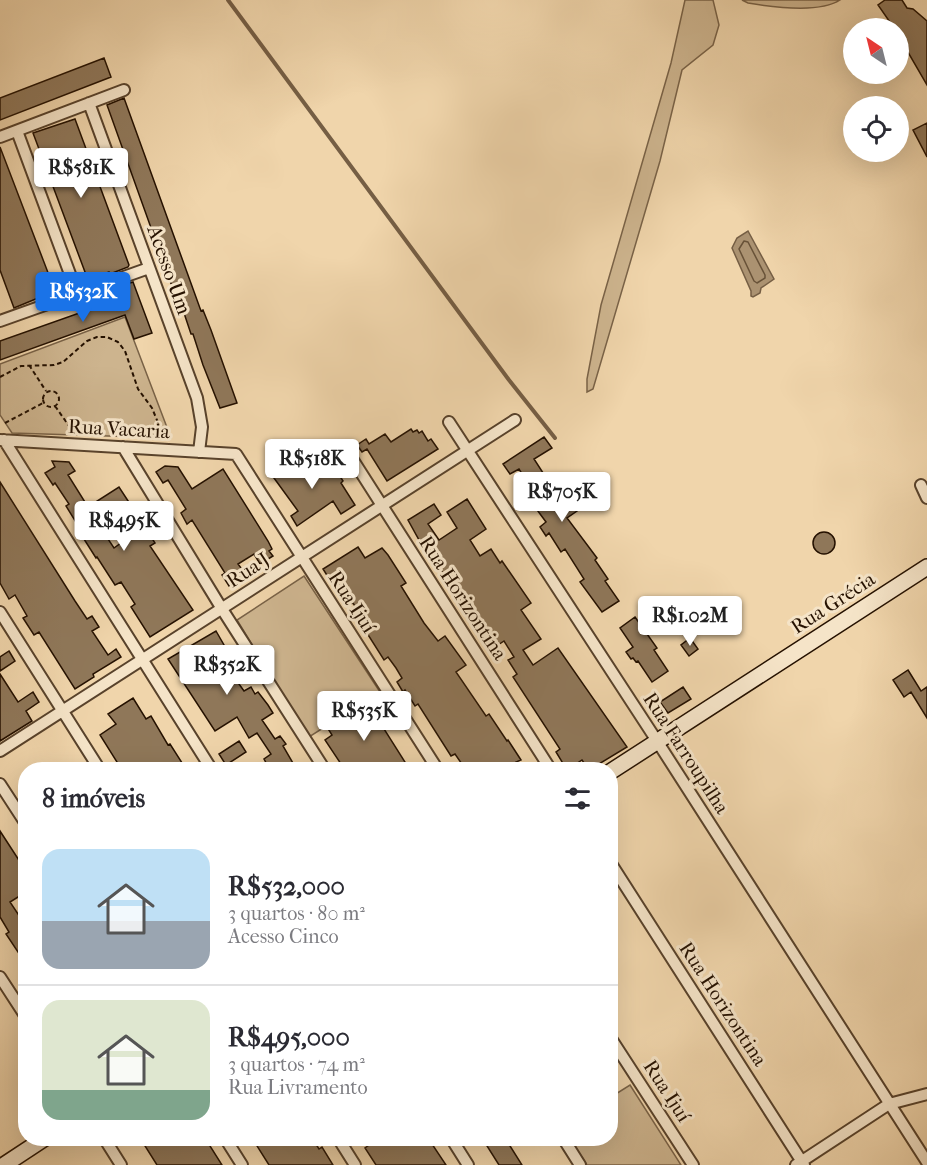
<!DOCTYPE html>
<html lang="pt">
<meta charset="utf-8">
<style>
:root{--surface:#fff;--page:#f7f7f7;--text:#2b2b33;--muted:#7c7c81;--line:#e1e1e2;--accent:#1a73e8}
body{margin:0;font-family:"IM FELL French Canon",serif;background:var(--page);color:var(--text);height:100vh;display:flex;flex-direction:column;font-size:22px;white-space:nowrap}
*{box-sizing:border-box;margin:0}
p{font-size:20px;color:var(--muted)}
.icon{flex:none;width:33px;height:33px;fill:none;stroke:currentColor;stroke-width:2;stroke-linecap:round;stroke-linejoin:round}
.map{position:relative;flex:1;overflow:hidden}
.details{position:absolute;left:18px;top:762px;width:600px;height:384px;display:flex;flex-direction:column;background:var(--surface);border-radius:24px;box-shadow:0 6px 24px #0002}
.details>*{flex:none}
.needle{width:39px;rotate:325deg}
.tools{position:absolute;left:843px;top:18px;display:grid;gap:12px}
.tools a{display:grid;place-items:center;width:66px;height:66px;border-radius:50%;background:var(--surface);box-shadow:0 6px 24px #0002;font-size:30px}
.price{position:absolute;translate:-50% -51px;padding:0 14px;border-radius:6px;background:#fff;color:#222;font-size:20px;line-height:39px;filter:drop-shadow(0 2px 3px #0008)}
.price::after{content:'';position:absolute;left:50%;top:36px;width:18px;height:14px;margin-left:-9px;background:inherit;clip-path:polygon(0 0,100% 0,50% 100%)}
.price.on{background:var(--accent);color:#fff}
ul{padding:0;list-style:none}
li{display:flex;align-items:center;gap:18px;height:150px;padding:0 24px}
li+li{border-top:2px solid var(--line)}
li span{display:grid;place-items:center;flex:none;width:168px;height:120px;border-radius:18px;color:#555}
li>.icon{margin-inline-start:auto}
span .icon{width:72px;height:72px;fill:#fffc;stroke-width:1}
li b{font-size:26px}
h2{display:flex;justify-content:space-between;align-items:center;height:72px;padding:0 24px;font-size:26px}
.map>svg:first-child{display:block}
.green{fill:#cdb48e;stroke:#796247;stroke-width:1.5}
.water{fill:#ab9271;stroke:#755e44;stroke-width:1.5}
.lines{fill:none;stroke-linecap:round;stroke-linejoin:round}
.shore{stroke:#685238;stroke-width:1.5}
.stream{stroke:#755e44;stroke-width:4}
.building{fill:#8f7759;stroke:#251100;stroke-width:1.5;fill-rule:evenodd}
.minor-casing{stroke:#58422b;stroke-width:14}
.secondary-casing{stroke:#251100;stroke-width:18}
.path{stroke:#251100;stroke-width:2;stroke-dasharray:4.5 3;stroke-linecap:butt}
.minor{stroke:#f5e4c8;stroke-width:10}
.secondary{stroke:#f5e4c8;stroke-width:15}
.labels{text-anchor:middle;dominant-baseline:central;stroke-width:6;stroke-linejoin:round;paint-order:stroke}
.street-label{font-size:20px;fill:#251100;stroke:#f5e4c8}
</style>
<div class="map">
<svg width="927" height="1165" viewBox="0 0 927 1165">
<rect width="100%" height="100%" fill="#f0d5ab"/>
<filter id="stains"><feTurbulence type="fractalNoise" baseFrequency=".00333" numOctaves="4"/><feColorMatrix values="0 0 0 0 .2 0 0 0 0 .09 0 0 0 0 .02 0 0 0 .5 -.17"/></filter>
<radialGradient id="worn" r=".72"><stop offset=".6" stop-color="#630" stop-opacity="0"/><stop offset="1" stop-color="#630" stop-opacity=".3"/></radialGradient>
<path class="green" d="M 685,0 L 713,0 L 719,25 L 713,45 L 682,70 L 660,161 L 593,389 L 587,392 L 587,379 L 601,305 L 671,63 Z
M 742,0 L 840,0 C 819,14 772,7 748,3 Z
M 125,317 L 171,438 L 12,433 L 0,415 L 0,364 Z
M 304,576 L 380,692 L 309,737 L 237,620 Z
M 630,1085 L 681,1165 L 587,1165 L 570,1139 L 610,1138 L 611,1097 Z"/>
<path class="water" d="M 748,231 L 774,279 L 761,288 L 760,293 L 753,297 L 751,296 L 751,291 L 732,248 L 737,238 Z"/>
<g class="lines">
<path class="shore" d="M 744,241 L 748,242 L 765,275 L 765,278 L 757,283 L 754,281 L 739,249 Z"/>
<path class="stream" d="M 228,0 L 509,380 L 555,438"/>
</g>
<path class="building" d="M 885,0 L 902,0 L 907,8 L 913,9 L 927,21 L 927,85 L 898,35 L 898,28 L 894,28 L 878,5 Z
M 104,58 L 111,77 L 0,120 L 0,98 Z
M 124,98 L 201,311 L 203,310 L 211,330 L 237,403 L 220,408 L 203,365 L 193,334 L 191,334 L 184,313 L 182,313 L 174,292 L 107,105 Z
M 75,119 L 129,265 L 128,267 L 110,274 L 109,272 L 88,280 L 33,133 Z
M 927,123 L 927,157 L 913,130 Z
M 0,147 L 55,291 L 14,308 L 0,270 Z
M 133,282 L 152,333 L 134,339 L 125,315 L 0,360 L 0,341 L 119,299 L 115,288 Z
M 411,429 L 413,432 L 417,430 L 419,433 L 422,431 L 428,441 L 431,439 L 438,449 L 387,481 L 367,449 L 362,452 L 357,445 L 366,439 L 369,444 L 385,434 L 391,442 Z
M 544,437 L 552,448 L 534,459 L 547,479 L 545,482 L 554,497 L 565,490 L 577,511 L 567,518 L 597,558 L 595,560 L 608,579 L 605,581 L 619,601 L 602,612 L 580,582 L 584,579 L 565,549 L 561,552 L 549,533 L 546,536 L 540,527 L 546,522 L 529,499 L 527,493 L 532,490 L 519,469 L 510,474 L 503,464 Z
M 294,460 L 303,474 L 323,461 L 333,476 L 338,473 L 343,481 L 341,483 L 355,505 L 341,514 L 333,501 L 297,526 L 291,516 L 298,511 L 274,478 L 276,476 L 272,470 L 282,464 Z
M 52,461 L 69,462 L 75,471 L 68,475 L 88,507 L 119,487 L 132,507 L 127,509 L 141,530 L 145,527 L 155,543 L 150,546 L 193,610 L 150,637 L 131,607 L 135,604 L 121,582 L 115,585 L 97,557 L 96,558 L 77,528 L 79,527 L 66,506 L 69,504 L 55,483 L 53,485 L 45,473 L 55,467 ZM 120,523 L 129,537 L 114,548 L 104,533 Z
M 165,466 L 178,467 L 192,489 L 223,469 L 268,541 L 272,549 L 269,551 L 273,556 L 260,564 L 254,554 L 238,564 L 244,572 L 241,574 L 243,577 L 229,586 L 222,575 L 225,573 L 192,520 L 187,524 L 181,513 L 186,509 L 168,480 L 163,483 L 156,472 Z
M 0,482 L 75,601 L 87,619 L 92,616 L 99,627 L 92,631 L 108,655 L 116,649 L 121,657 L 93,674 L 94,677 L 75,689 L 39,632 L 34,635 L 23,618 L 27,616 L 15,595 L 9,599 L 0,583 Z
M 467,499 L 486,529 L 470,540 L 480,556 L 491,549 L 500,563 L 502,561 L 531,603 L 521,610 L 541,639 L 523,650 L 533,665 L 558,648 L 627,747 L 589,770 L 582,760 L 567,770 L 556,752 L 560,749 L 513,677 L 517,674 L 508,660 L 514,657 L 504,641 L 498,645 L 487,627 L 482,630 L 475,619 L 474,620 L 432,557 L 429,558 L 408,520 L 434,504 L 441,515 L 428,524 L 439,540 L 457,528 L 447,512 Z
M813 543a11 11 0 1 1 22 0a11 11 0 1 1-22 0Z
M 358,547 L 365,558 L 382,548 L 388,555 L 406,583 L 401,586 L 424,623 L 438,641 L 445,636 L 466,665 L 456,672 L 486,716 L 489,714 L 507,741 L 508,740 L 521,760 L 516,762 L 521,770 L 466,770 L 455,754 L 451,756 L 418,704 L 415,706 L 405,690 L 403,692 L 397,682 L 402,678 L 396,668 L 388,657 L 384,660 L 365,630 L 369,628 L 353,603 L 350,605 L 333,579 L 330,580 L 323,569 Z
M 664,605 L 676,621 L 669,626 L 657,610 Z
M 635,617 L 657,648 L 654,650 L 668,671 L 652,682 L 638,661 L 636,662 L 633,658 L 631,659 L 626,652 L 633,647 L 620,628 Z
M 216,631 L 228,652 L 219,656 L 244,691 L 251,687 L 255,694 L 258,692 L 268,705 L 273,713 L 262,720 L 275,739 L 280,736 L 286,744 L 283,746 L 297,770 L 270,770 L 264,759 L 271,754 L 257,733 L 249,738 L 237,717 L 215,731 L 168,659 Z
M 690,638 L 698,649 L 689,656 L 681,645 Z
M 9,651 L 15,661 L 0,671 L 0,657 Z
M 908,670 L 921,691 L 927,687 L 927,718 L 911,692 L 904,697 L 893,680 Z
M 0,674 L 18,702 L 33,692 L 39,702 L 26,711 L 32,721 L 0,741 Z
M 683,687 L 691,699 L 668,713 L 660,702 Z
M 133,698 L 146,719 L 151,716 L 168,745 L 170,744 L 184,766 L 179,770 L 122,770 L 100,735 L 116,724 L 108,714 Z
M 371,698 L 376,707 L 372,710 L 410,770 L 345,770 L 325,740 L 332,735 L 327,727 Z
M 239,741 L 246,752 L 226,765 L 219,754 Z
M 0,831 L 26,871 L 26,892 L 10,902 L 26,926 L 26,964 L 6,934 L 9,932 L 0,917 Z
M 140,1138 L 205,1138 L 222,1165 L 157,1165 Z
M 252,1138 L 312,1138 L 319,1149 L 322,1147 L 333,1165 L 269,1165 Z
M 379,1138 L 428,1138 L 446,1165 L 376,1165 L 365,1148 Z
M 482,1138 L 505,1138 L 522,1165 L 499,1165 Z"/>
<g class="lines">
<defs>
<path id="minor" d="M 89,103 L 197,398 L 202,427 L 199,452
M 17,131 L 77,293
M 0,137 L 124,90
M 0,321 L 149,268
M 449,422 L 657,741 L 927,1162
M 0,440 L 236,454 L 438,770
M 4,440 L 212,770
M 344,446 L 551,770
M 123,447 L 222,609 L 325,770
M 921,485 L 927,498
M 0,612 L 100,770
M 0,751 L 515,420
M 0,784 L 26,824
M 610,862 L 804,1165
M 0,977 L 26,1017
M 610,1037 L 693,1165
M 104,1138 L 121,1165
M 225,1138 L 242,1165
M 338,1138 L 355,1165
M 451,1138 L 468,1165
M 563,1138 L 580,1165
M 796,1165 L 889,1104 L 927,1094"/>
<path id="secondary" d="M 610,772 L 927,567
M 4,1165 L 45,1138"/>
</defs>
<use href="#minor" class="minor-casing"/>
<use href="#secondary" class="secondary-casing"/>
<path class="path" d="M 29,365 L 46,391
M 0,377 L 21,366 L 54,365 L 63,362 L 87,341 L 97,337 L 107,337 L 118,342 L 125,351 L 138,389 L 152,408 L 159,425 L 158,431 L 152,437
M43 399a8 8 0 1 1 16 0a8 8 0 1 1-16 0Z
M 55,406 L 74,433
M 5,423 L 43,403"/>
<use href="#minor" class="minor"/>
<use href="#secondary" class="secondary"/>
</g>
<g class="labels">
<g class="street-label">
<text transform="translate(169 270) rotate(70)">Acesso Um</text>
<text transform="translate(119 429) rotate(3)">Rua Vacaria</text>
<text transform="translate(248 570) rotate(-33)">Rua J</text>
<text transform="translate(463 598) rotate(57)">Rua Horizontina</text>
<text transform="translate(352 602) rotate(57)">Rua Ijuí</text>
<text transform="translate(833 603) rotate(-33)">Rua Grécia</text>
<text transform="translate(686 753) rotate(57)">Rua Farroupilha</text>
<text transform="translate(723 1004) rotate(57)">Rua Horizontina</text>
<text transform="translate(667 1091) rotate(57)">Rua Ijuí</text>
</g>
</g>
<rect width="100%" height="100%" filter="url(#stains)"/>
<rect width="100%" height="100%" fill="url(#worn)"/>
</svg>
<div class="tools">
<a><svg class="needle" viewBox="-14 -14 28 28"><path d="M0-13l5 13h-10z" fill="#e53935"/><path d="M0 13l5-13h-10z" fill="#7c7c81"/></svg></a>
<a><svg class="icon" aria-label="locate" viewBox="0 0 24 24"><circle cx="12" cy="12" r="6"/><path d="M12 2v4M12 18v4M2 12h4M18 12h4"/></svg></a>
</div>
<b class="price" style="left:81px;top:199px">R$581K</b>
<b class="price on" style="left:83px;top:323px">R$532K</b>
<b class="price" style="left:312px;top:490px">R$518K</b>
<b class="price" style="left:562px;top:523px">R$705K</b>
<b class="price" style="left:124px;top:552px">R$495K</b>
<b class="price" style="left:690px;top:647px">R$1.02M</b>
<b class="price" style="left:227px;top:696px">R$352K</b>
<b class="price" style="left:364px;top:742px">R$535K</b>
<section class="details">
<h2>8 imóveis<svg class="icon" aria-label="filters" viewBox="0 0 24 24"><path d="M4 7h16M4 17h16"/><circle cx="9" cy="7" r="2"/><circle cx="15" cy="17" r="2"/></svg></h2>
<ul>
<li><span style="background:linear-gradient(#bfe0f5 60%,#9aa5b1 0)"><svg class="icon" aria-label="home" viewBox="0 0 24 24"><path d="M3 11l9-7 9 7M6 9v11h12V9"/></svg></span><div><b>R$532,000</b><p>3 quartos · 80 m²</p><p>Acesso Cinco</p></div></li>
<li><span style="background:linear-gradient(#dfe7d0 75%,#7fa58c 0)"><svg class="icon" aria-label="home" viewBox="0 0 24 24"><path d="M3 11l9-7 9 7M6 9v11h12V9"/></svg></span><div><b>R$495,000</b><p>3 quartos · 74 m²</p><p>Rua Livramento</p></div></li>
</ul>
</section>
</div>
